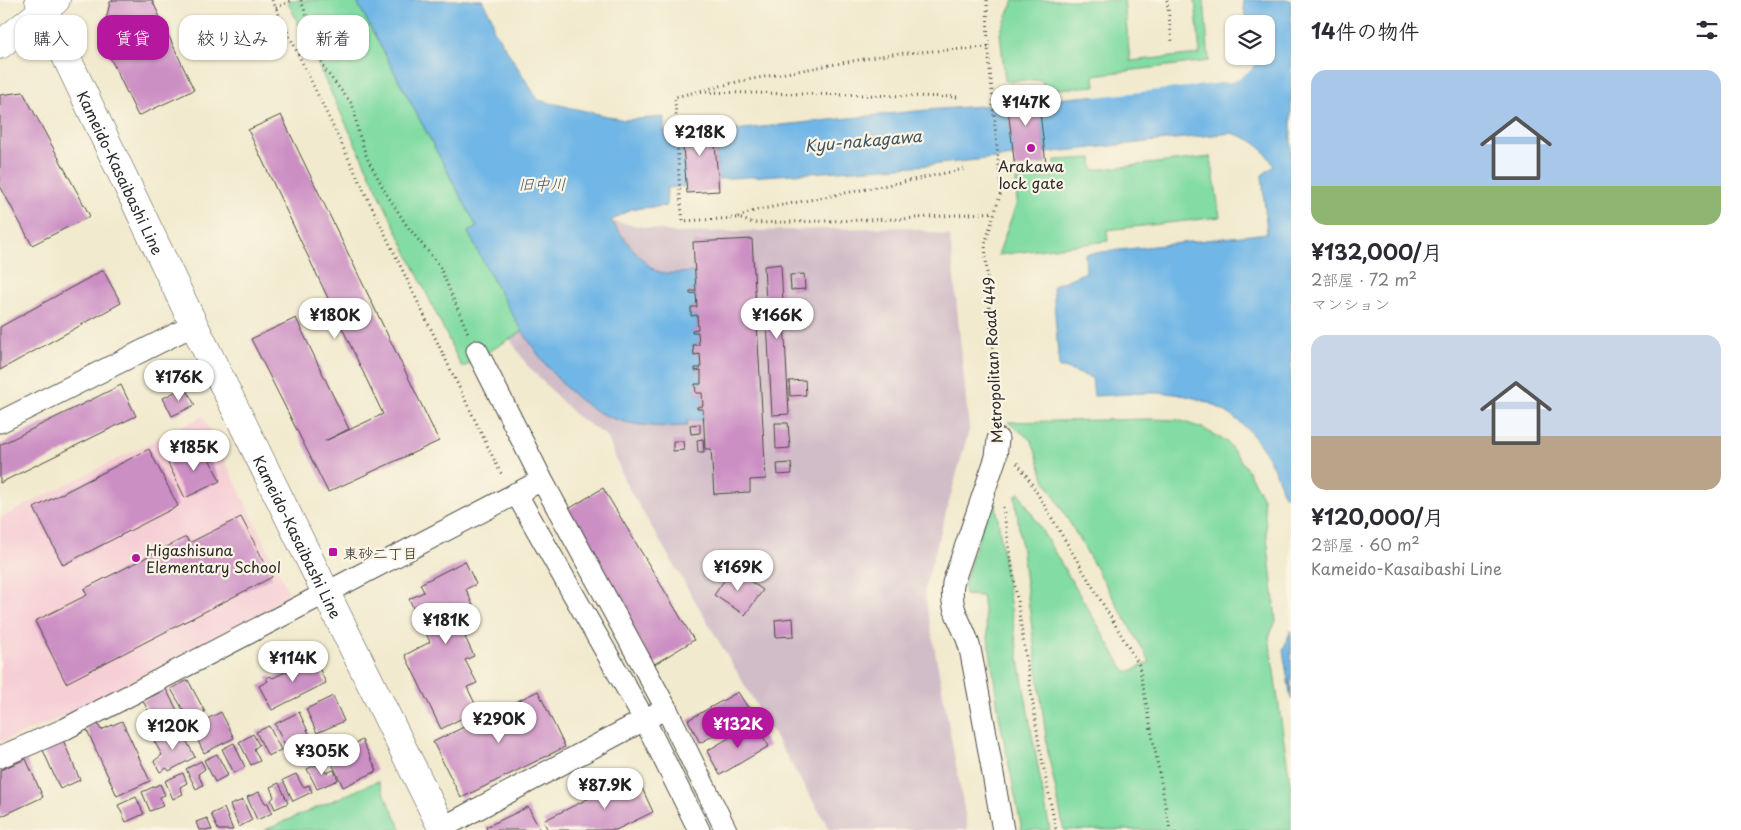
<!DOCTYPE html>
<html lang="ja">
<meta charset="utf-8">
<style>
:root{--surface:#fff;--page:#f2f2f3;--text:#2b2b33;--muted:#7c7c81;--accent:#b5179e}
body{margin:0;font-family:"Playpen Sans","Klee One",sans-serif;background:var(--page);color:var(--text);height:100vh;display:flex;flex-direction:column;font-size:19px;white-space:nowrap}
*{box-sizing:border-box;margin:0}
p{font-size:16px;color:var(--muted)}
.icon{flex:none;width:28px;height:28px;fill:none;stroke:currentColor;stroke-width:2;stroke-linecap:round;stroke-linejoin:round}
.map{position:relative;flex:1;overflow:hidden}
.panel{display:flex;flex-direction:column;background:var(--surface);width:450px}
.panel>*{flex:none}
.top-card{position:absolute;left:15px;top:15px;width:475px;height:45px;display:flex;gap:10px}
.fabs{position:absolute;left:1225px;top:15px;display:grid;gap:10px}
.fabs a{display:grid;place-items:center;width:50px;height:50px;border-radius:10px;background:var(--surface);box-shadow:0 1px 4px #0004;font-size:25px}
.price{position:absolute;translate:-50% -42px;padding:0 11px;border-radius:18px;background:#fff;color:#222;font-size:16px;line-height:32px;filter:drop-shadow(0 1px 2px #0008)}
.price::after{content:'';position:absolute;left:50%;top:30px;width:15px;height:11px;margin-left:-8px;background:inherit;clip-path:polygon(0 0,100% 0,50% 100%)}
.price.current{background:var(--accent);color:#fff}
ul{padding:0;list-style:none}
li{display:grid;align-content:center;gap:10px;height:265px;padding:0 20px}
li span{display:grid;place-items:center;height:155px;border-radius:15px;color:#555}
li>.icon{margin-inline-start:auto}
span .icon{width:90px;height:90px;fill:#fffc;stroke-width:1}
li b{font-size:21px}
h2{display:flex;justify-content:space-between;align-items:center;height:60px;padding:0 20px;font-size:21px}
.tag{padding:0 18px;border-radius:15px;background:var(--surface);box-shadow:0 1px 4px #0004;font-size:18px;line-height:45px}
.tag.current{background:var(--accent);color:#fff}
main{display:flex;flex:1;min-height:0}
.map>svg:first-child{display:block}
.built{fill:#f6cfd5}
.industrial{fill:#d1bdc8}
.green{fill:#82dca3;stroke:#568467}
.water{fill:#6fb6e6;stroke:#4d7088}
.pier{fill:#f1eace}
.building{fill:#cc8fc4}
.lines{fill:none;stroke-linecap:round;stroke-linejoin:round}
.street-casing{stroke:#494843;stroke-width:23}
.secondary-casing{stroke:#494843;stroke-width:29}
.path{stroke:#494843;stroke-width:3;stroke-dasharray:1 4;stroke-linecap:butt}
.street{stroke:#fff;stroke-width:21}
.secondary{stroke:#fff;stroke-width:28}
.poi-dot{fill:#b5179e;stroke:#fcf5e5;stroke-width:2}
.labels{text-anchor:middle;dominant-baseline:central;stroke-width:4.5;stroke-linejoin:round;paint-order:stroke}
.poi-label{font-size:15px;fill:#2b2b2b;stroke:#fcf5e5;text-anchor:start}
.street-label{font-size:15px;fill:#2b2b2b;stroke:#fcf5e5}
.water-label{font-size:16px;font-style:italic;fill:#3f5563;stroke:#fcf5e5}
</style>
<main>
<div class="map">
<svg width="1291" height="830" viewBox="0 0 1291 830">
<rect width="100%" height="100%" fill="#fcf5e5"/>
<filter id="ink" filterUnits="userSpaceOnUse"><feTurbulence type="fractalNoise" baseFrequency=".02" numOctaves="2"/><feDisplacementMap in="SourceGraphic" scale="10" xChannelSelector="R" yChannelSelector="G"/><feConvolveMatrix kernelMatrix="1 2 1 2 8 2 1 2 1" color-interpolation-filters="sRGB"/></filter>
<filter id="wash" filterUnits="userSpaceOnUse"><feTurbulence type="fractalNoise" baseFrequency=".0096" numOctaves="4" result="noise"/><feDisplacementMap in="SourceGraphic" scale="20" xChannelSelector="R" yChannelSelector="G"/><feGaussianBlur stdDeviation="1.12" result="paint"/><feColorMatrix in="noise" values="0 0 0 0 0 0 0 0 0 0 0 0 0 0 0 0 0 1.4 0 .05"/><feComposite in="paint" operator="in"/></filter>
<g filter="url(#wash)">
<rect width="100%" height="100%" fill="#f1eace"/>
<path class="built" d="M 203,416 L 291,597 L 64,717 L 0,742 L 0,518 Z"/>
<path class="industrial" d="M 611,221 L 677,233 L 905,227 L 950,236 L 969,430 L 924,591 L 968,830 L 830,830 L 625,482 L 607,436 L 576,416 L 527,365 L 482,297 Z"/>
<path class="green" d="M 287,0 L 356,0 L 477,227 L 468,232 L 499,291 L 523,331 L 462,368 Z
M 1014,0 L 1124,0 L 1130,61 L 1200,54 L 1195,0 L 1204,0 L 1209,61 L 1094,75 L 1095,86 L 1044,90 L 1042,80 L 1005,81 L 1000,33 Z
M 1211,157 L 1220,217 L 1107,230 L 1108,241 L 998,255 L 1017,202 L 1016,180 L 1054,176 L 1055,160 L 1092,158 L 1093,170 Z
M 1148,419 L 1178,420 L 1202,428 L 1227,442 L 1247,469 L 1263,499 L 1276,621 L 1269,637 L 1291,790 L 1291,830 L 1064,830 L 1048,753 L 1015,497 L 1019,492 L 1126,673 L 1150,662 L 1044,478 L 1032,441 L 1008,422 Z
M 996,504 C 1010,613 1029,722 1050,830 L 1022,830 L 1000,721 L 982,596 L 965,595 L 964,584 L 986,513 Z
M 378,781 L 402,830 L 265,830 Z"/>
<path class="water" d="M 356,0 L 482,0 L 493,20 L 493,28 L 538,100 L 624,120 L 664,117 L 664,132 L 681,129 L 687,186 L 667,188 L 666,206 L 631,209 L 611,221 C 620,233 646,268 659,272 C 670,275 683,272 695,272 L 696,291 L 690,291 L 690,294 L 696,293 L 697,307 L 691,307 L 691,316 L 697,315 L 698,329 L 693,330 L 692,332 L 698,332 L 699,345 L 693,345 L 694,354 L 700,354 L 701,368 L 695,368 L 695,370 L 701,370 L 701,384 L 696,384 L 696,393 L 702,393 L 703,406 L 697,407 L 697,408 L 703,409 L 704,420 L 687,421 L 687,426 C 656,428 626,426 598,412 C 542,383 496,286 468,232 L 477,227 Z
M 1243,0 L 1291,0 L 1291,494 L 1284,495 C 1267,441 1234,402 1175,394 C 1149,391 1120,395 1094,396 L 1092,378 L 1064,368 L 1059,368 L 1053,286 L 1086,272 L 1085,254 L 1267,233 L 1262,175 L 1274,166 C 1262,146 1254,139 1231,133 L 1045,153 L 1038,101 L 1233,82 L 1254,66 L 1259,56 L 1266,56 L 1266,24 L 1246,24 Z
M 1008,104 L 1014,156 L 929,165 L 718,179 L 714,132 L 927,110 Z
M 1291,630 L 1291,699 L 1283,650 Z"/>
<path class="pier" d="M 1256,56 L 1259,56 L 1251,70 L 1233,82 L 1095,97 L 1095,94 L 1232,80 L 1249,69 Z"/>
<g id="blocks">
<path class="building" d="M 113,0 L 152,0 L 194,90 L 138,116 L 107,51 L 105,25 L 110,2 Z
M 1037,87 L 1046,164 L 1015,168 L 1006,91 Z
M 23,92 L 90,216 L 32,245 L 0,186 L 0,95 Z
M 281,115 L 439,441 L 328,492 L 251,339 L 296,318 L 349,429 L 325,441 L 383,414 L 248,130 Z
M 713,121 L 719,191 L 687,193 L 681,124 Z
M 752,239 L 766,479 L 750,480 L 750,492 L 714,494 L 711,449 L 705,449 L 703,409 L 697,409 L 697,407 L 703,406 L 702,393 L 696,393 L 695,384 L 701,384 L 701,370 L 695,371 L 695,368 L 701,368 L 700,354 L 694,355 L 693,345 L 699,345 L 698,332 L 692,332 L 692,330 L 698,329 L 697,315 L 691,316 L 691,307 L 697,307 L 696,293 L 690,294 L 690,291 L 696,291 L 693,242 Z
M 781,264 L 789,414 L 772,415 L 764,266 Z
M 103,270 L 121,303 L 0,370 L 0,327 Z
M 804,274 L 805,289 L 791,290 L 790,275 Z
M 805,380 L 806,395 L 790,396 L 789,381 Z
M 121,385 L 136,416 L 0,483 L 0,445 Z
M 185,387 L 195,405 L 172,416 L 163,398 Z
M 775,423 L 788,423 L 790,448 L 776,449 Z
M 700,424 L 700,433 L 691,434 L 690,425 Z
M 703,439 L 704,452 L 698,452 L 697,440 Z
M 673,441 L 683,441 L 684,450 L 673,451 Z
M 203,446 L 220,481 L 185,498 L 168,463 Z
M 149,449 L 178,506 L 63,565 L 34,508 Z
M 791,463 L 792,474 L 778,475 L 777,464 Z
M 603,488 L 694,640 L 653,665 L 567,510 Z
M 241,517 L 272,577 L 66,683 L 35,621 L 87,595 L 84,589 L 186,537 L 189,543 Z
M 465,561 L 476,584 L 466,589 L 475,610 L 467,614 L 476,632 L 465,637 L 474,656 L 465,660 L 477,683 L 467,687 L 478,710 L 441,729 L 405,655 L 430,642 L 409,599 L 424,592 L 420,584 Z
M 732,569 L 763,590 L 745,615 L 714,595 Z
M 793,618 L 794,636 L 776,637 L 775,620 Z
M 312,653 L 326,683 L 272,710 L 259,686 L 268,681 L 266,678 L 270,676 L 273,678 L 296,667 L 295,661 Z
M 188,680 L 205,712 L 189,720 L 171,689 Z
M 166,689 L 179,714 L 156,726 L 143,701 Z
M 538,691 L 565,747 L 461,798 L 433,742 Z
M 738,692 L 752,714 L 700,743 L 688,720 Z
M 333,696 L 344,721 L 317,733 L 306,709 Z
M 221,712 L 234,738 L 204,753 L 191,727 Z
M 299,712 L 311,738 L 287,749 L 275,724 Z
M 122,721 L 150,781 L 117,796 L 86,728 L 97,722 L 101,730 Z
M 754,723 L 769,746 L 720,775 L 707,751 Z
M 269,726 L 281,750 L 268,756 L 256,732 Z
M 179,727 L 195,757 L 169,771 L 167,768 L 160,772 L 154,761 L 162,755 L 154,741 Z
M 253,734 L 259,745 L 254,749 L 260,761 L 251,765 L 239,742 Z
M 63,740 L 80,780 L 60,789 L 43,750 Z
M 362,740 L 377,771 L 343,787 L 329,757 Z
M 234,743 L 245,767 L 234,773 L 222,749 Z
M 217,754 L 228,775 L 215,782 L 204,760 Z
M 26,759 L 43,797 L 0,817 L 0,770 Z
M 201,761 L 205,769 L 198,774 L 203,785 L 196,789 L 186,769 Z
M 321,763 L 326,773 L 334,770 L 338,780 L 317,789 L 307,769 Z
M 183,773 L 187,783 L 180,787 L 183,794 L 173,799 L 165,781 Z
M 296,774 L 303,787 L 309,785 L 312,792 L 293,801 L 283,780 Z
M 636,775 L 653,812 L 616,830 L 548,830 L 543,821 Z
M 279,783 L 288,803 L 275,809 L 271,800 L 274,797 L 270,787 Z
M 160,784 L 165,795 L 160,797 L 163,806 L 150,811 L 142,792 Z
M 259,792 L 265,803 L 268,803 L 272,813 L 257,820 L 247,797 Z
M 136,797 L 144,814 L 126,822 L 118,805 Z
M 243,800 L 252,820 L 239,827 L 230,805 Z
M 528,807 L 540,830 L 487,830 L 486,827 Z
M 224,808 L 233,830 L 218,830 L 211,814 Z
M 207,818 L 212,830 L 199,830 L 196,822 Z"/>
</g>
</g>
<g filter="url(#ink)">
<use href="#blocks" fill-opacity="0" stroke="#494843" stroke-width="1"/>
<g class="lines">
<defs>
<path id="street" d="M 477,351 L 542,480 L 666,708 L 726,830
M 0,422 L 194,325
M 998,439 L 996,457 L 953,583 C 949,615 964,622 970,649 C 982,709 992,770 1003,830
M 516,493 L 644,719 L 699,830
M 0,757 L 65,729 L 542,480
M 442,828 L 657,713"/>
<g id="secondary">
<path id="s1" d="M 39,0 L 194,325 L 443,830"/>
<path d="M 0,45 L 56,0"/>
</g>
</defs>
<use href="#street" class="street-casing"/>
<use href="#secondary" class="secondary-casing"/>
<path class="path" d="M 272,0 L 500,472 L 504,476
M 301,0 L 325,70 L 352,104 L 355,113 L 357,128 L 367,158 L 386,193 L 407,226 L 439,265 L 468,333
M 987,0 L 988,47 L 1001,192 L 985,244 L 997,418
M 1167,0 L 1172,41
M 276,8 L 292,0
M 988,47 L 892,54 L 741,81 L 675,97 L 680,197 L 683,221 L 738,218 L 753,223 L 902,219 L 995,212
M 701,92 L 961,97
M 738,217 L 757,210 L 908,181 L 964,169
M 1017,463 L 1027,476 L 1139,665 L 1170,830
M 1003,507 L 1039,744 L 1056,830"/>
<use href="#street" class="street"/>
<use href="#secondary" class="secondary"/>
</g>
</g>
<g class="poi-dot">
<circle cx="1031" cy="148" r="5"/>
<rect x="328" y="547" width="10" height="10" rx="2.5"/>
<circle cx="136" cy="558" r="5"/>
</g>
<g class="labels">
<g class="poi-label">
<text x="1031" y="165" text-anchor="middle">Arakawa<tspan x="1031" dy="17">lock gate</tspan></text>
<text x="146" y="549">Higashisuna<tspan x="146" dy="17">Elementary School</tspan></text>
<text x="343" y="552">東砂二丁目</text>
</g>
<g class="street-label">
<text stroke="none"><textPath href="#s1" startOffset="191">Kameido-Kasaibashi Line</textPath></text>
<text transform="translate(992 360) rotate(-93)">Metropolitan Road 449</text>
<text stroke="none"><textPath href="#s1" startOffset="596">Kameido-Kasaibashi Line</textPath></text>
</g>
<g class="water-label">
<text transform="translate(863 140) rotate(-5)">Kyu-nakagawa</text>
<text x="542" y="183">旧中川</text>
</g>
</g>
</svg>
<div class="fabs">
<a><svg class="icon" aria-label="layers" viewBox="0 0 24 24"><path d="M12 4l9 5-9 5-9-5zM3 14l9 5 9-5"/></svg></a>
</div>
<b class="price" style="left:1026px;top:127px">¥147K</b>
<b class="price" style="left:700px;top:157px">¥218K</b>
<b class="price" style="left:335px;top:340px">¥180K</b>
<b class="price" style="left:777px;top:340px">¥166K</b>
<b class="price" style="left:179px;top:402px">¥176K</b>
<b class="price" style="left:194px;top:472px">¥185K</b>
<b class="price" style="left:738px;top:592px">¥169K</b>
<b class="price" style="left:446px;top:645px">¥181K</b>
<b class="price" style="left:293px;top:683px">¥114K</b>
<b class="price" style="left:499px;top:744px">¥290K</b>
<b class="price current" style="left:738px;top:749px">¥132K</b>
<b class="price" style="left:173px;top:751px">¥120K</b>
<b class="price" style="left:322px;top:776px">¥305K</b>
<b class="price" style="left:605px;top:810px">¥87.9K</b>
<div class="top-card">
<a class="tag">購入</a>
<a class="tag current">賃貸</a>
<a class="tag">絞り込み</a>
<a class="tag">新着</a>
</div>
</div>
<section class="panel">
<h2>14件の物件<svg class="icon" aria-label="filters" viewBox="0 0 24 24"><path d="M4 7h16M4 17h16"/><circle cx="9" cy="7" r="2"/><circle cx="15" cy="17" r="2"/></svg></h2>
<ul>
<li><span style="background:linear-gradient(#a9c7e8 75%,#8fb573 0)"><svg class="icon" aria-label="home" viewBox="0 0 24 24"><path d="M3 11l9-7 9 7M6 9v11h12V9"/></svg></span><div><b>¥132,000/月</b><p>2部屋 · 72 m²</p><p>マンション</p></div></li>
<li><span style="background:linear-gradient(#c9d6e8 65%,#b9a48a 0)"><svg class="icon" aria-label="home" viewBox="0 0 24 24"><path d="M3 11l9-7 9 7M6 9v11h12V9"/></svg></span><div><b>¥120,000/月</b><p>2部屋 · 60 m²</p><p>Kameido-Kasaibashi Line</p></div></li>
</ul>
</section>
</main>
